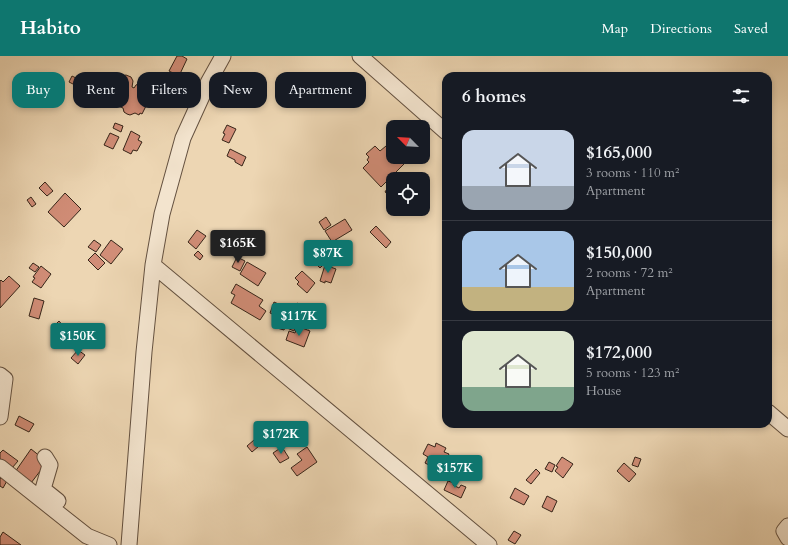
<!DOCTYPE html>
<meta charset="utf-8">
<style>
:root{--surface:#171b24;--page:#20242c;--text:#f1f3f6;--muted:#9ea1a6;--line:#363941;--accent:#0f766e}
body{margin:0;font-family:Cardo,serif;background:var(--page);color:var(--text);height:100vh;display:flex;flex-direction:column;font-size:15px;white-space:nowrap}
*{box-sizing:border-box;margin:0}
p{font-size:13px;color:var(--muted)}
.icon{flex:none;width:22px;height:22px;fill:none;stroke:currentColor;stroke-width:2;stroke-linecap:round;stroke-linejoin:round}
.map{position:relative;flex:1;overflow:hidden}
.drawer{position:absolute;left:442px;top:16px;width:330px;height:356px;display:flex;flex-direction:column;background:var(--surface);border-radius:12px;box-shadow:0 2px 6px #0003}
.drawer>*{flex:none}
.guide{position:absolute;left:12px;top:16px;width:370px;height:36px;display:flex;gap:8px}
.needle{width:26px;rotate:294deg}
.fabs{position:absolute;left:386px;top:64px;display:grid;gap:8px}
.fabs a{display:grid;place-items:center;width:44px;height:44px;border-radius:8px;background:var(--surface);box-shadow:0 2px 6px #0003;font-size:20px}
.price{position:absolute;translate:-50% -34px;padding:0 9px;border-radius:4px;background:var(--accent);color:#fff;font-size:13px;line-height:26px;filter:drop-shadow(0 1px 2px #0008)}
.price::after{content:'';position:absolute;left:50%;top:24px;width:12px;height:9px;margin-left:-6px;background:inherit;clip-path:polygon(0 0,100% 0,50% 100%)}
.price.active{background:#222;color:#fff}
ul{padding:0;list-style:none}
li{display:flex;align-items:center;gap:12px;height:100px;padding:0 20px}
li+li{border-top:1px solid var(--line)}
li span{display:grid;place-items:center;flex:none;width:112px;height:80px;border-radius:12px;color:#555}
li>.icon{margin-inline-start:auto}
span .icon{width:48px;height:48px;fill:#fffc;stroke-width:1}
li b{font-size:17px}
h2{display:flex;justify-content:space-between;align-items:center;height:48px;padding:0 20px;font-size:17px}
.pill{padding:0 14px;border-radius:12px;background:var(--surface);box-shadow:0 2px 6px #0003;font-size:14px;line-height:36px}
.pill.active{background:var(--accent);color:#fff}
header{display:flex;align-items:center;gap:24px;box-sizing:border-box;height:56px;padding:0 20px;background:var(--accent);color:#fff}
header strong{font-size:19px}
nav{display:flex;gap:22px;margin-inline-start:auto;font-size:14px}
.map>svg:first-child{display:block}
.building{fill:#d18d77;stroke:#362519}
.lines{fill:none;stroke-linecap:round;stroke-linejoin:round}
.minor-casing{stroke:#645140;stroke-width:17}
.minor{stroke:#f3e4ce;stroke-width:15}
</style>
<header>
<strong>Habito</strong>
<nav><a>Map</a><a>Directions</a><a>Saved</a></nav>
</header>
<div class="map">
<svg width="788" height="489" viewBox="0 0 788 489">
<rect width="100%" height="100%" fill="#edd6b3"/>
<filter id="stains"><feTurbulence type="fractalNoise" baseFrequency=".005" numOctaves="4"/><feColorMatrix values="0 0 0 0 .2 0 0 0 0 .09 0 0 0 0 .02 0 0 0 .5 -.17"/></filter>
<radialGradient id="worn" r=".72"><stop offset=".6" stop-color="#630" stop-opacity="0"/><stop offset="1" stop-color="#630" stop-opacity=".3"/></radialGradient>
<path class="building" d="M 177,0 L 182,0 L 187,3 L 179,20 L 169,15 Z
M 126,19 L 131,21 L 133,25 L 132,31 L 134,32 L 136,29 L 140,27 L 144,28 L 147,30 L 148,34 L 148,38 L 145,41 L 143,46 L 147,48 L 142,58 L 140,57 L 139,59 L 135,57 L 130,59 L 127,58 L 124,56 L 123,52 L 108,45 L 112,36 L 110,34 L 115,23 L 118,24 L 121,20 Z
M 72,20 L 78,23 L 75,29 L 69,26 Z
M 115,67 L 123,70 L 121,76 L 113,72 Z
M 227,69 L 236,73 L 229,87 L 222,84 L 225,78 L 223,77 Z
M 131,75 L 140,80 L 138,84 L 142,86 L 137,95 L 133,94 L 131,98 L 123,94 Z
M 110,77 L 119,81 L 113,93 L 104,89 Z
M 375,90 L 380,95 L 386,90 L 393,97 L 393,101 L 397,101 L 404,108 L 381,131 L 363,112 L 369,106 L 367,104 L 369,101 L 366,98 Z
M 230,93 L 246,101 L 242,110 L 235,106 L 235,104 L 227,100 Z
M 393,123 L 393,140 L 392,141 L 385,136 Z
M 45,126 L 53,135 L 47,140 L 39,132 Z
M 65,137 L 81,153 L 64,171 L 48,156 Z
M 31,141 L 36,148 L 32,151 L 27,144 Z
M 326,161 L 331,169 L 324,174 L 319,166 Z
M 345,163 L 352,174 L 332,186 L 325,175 Z
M 376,170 L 391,186 L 386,192 L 370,176 Z
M 197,174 L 206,180 L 196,193 L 188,186 Z
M 94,184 L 101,189 L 96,196 L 88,191 Z
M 111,184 L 123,193 L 111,208 L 100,199 Z
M 198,195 L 203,200 L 200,204 L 194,199 Z
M 95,197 L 105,207 L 98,214 L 88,204 Z
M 319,197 L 327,205 L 320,212 L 312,204 Z
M 237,201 L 245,205 L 240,215 L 232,211 Z
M 247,206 L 266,217 L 258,230 L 240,218 Z
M 33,207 L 39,211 L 35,216 L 29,212 Z
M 325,209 L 336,213 L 331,227 L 325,225 L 325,227 L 320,225 Z
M 41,210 L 51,218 L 41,232 L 32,226 L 35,222 L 33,221 Z
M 302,215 L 315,227 L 307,237 L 297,228 L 299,226 L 295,222 Z
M 9,220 L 20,230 L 0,252 L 0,225 L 1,224 L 3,226 Z
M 236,228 L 263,244 L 259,250 L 266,255 L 260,264 L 231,247 L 235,239 L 231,237 Z
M 34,242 L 44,245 L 39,263 L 29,260 Z
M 274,246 L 285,251 L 283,256 L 290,259 L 286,268 L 275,264 L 277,260 L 270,257 Z
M 297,247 L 309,254 L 305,262 L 293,255 Z
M 291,261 L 298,264 L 294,275 L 287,272 Z
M 306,262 L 313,265 L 309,273 L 302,270 Z
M 59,265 L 69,277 L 62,283 L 52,272 Z
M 280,266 L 286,269 L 284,274 L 277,272 Z
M 297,270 L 310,275 L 304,291 L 286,284 L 289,275 L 295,277 Z
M 78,294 L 85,299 L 78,308 L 71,302 Z
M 19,360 L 34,368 L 29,376 L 15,369 Z
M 269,371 L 274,379 L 268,382 L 264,374 Z
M 254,384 L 259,390 L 252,396 L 247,390 Z
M 436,387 L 446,392 L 444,396 L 449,398 L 444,408 L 438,406 L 435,412 L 425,407 L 428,401 L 423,398 L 428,388 L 435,391 Z
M 282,391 L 289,402 L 280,407 L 273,397 Z
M 307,391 L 317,406 L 297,420 L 291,412 L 302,404 L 297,398 Z
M 31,393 L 41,401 L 38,405 L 44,410 L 31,427 L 15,416 Z
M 3,394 L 18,405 L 12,412 L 0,403 L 0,397 Z
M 562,401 L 573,408 L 563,422 L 555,415 L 558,411 L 556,410 Z
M 635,401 L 641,403 L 638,411 L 632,409 Z
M 549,406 L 555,409 L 552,416 L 545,413 Z
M 624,407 L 636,418 L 629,426 L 617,415 Z
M 536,413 L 540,417 L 531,428 L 526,424 Z
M 2,420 L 8,423 L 3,432 L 0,430 L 0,423 Z
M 448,425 L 454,427 L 453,429 L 459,432 L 461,429 L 466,431 L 461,442 L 444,434 Z
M 515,432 L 529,440 L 524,449 L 510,442 Z
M 547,440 L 557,445 L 552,456 L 542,451 Z
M 514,475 L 521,479 L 515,488 L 508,484 Z
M 3,476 L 21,489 L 0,489 L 0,481 Z"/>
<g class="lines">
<defs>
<path id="minor" d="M 360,0 L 446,76
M 153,209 L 489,489
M 0,319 L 5,323 L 0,361
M 768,356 L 788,373
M 45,401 L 50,409 L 43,433 L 58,445
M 0,411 L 87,480 L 109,489
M 788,470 L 784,475 L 788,482
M 129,489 L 144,296 L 153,209 L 162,158 L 183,82 L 208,27 L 223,0"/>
</defs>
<use href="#minor" class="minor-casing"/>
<use href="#minor" class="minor"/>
</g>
<rect width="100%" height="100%" filter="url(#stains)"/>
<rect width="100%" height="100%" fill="url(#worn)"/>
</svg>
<div class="fabs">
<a><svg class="needle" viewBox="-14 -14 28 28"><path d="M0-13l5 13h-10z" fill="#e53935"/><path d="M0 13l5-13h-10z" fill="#9ea1a6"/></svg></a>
<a><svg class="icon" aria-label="locate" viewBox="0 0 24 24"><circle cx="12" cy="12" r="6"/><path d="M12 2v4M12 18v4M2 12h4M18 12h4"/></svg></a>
</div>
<b class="price active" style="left:238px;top:208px">$165K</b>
<b class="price" style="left:328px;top:218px">$87K</b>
<b class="price" style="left:299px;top:281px">$117K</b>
<b class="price" style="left:78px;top:301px">$150K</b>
<b class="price" style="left:281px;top:399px">$172K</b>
<b class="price" style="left:455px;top:433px">$157K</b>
<div class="guide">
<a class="pill active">Buy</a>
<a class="pill">Rent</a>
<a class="pill">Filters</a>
<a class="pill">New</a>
<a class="pill">Apartment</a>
</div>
<section class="drawer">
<h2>6 homes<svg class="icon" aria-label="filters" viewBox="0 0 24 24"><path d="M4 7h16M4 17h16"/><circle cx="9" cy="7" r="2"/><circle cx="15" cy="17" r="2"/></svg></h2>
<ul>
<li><span style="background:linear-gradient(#c9d6e8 70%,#9aa5b1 0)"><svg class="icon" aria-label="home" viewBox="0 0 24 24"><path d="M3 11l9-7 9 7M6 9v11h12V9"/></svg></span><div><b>$165,000</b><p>3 rooms · 110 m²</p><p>Apartment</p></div></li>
<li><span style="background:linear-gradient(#a9c7e8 70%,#c2b280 0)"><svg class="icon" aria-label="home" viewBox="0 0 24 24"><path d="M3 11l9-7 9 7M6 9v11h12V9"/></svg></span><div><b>$150,000</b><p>2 rooms · 72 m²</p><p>Apartment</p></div></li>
<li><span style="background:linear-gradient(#dfe7d0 70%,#7fa58c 0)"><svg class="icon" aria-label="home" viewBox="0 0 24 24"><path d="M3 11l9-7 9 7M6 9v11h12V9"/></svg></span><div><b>$172,000</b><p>5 rooms · 123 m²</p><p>House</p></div></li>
</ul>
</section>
</div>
